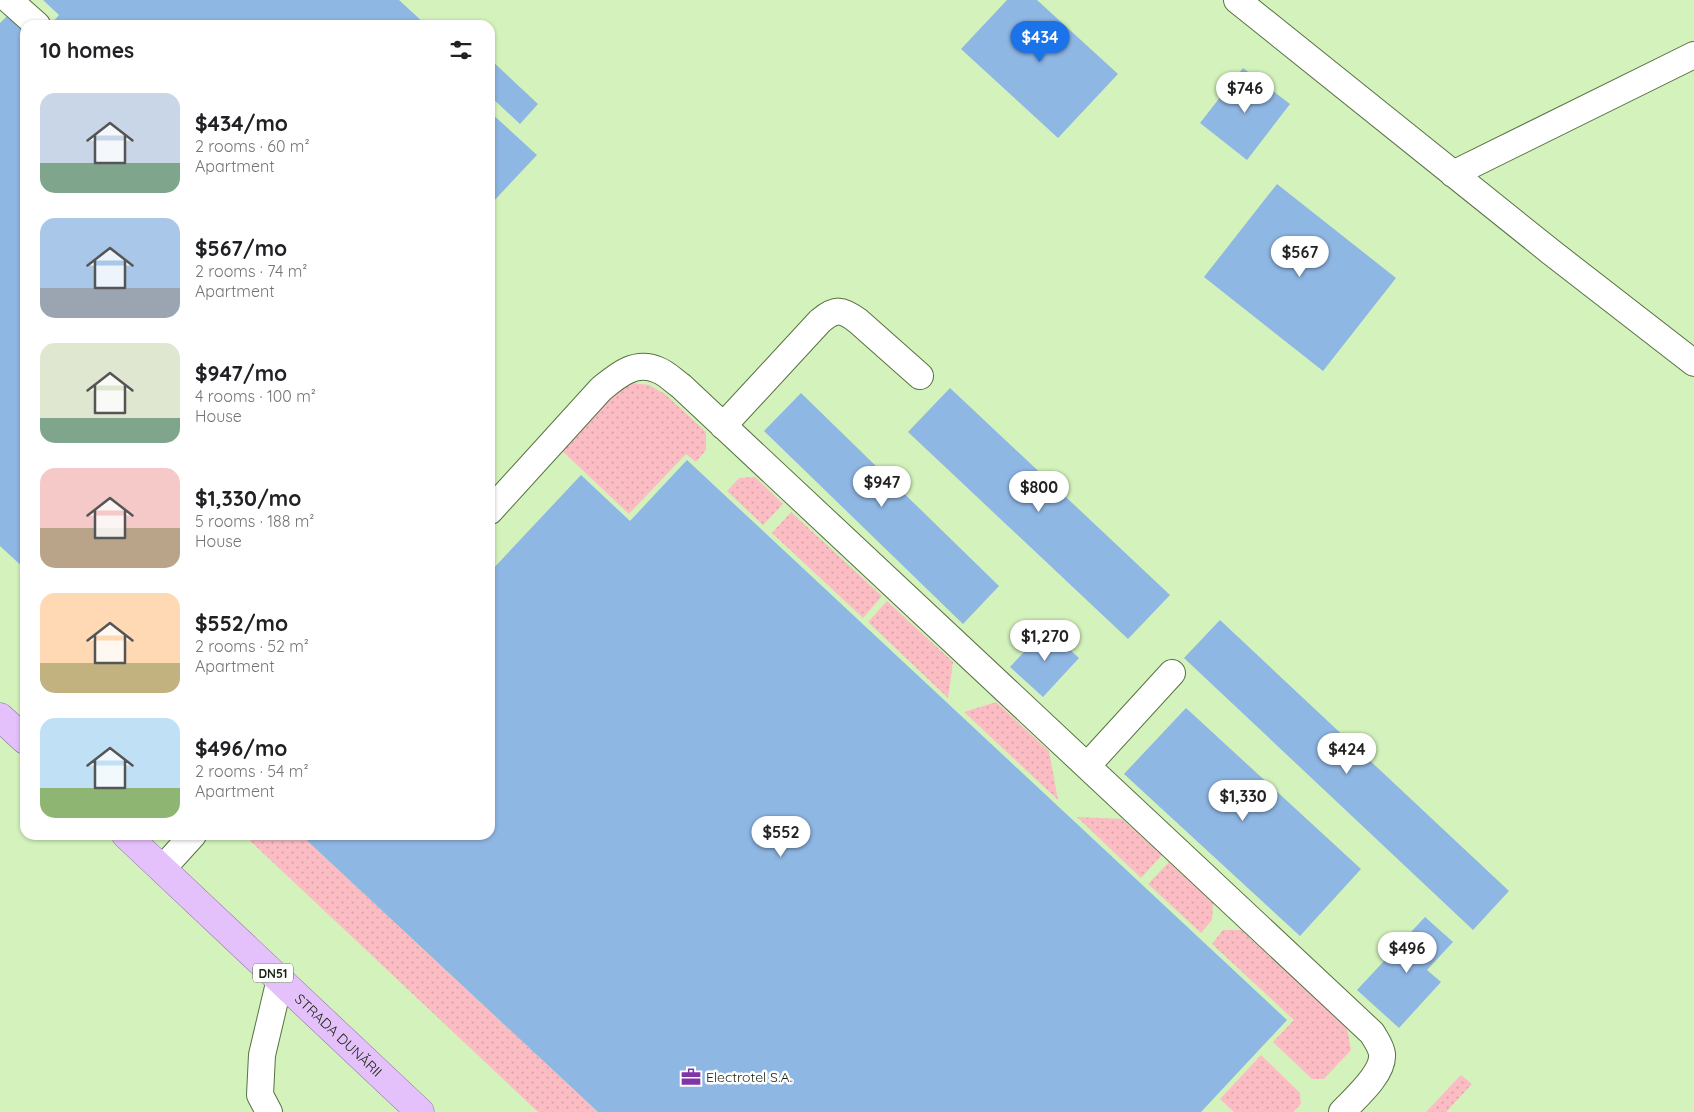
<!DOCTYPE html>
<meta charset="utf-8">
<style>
:root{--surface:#fff;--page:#f6f6f6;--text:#202124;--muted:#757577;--accent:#1a73e8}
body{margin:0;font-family:Quicksand,sans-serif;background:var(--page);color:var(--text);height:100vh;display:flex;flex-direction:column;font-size:19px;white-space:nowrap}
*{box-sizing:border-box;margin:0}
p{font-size:16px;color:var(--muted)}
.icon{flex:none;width:28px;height:28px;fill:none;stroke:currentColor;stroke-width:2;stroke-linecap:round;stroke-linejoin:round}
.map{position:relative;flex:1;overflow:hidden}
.details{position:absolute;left:20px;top:20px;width:475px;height:820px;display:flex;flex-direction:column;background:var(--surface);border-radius:15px;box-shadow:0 1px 4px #0004}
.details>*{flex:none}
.price{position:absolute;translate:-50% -42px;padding:0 11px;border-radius:18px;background:#fff;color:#222;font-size:16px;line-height:32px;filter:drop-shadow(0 1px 2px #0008)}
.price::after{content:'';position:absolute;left:50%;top:30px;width:15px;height:11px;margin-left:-8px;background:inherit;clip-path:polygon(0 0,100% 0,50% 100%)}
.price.on{background:var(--accent);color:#fff}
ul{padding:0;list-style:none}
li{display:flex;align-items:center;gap:15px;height:125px;padding:0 20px}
li span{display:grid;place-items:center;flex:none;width:140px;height:100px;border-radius:15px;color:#555}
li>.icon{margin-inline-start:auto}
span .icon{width:60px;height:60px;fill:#fffc;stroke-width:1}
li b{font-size:21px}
h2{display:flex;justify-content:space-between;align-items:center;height:60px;padding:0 20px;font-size:21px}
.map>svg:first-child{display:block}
.grass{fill:url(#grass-dots)}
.building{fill:#8fb7e4}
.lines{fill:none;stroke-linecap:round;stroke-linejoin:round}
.minor-casing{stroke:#587242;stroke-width:28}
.major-casing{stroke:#926fa7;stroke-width:29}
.minor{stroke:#fff;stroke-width:26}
.major{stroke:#e5c1fb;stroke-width:28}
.labels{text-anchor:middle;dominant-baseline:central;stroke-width:5;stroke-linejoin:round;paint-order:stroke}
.shield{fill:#fff;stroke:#5d6456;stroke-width:1}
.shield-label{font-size:12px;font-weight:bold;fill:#18220e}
.street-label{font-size:14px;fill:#18220e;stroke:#fff}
.poi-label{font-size:14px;fill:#18220e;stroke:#fff;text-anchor:start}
</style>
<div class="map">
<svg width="1694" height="1112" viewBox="0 0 1694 1112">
<defs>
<pattern id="grass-dots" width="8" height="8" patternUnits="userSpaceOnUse" patternTransform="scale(1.25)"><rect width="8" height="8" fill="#fbbdc3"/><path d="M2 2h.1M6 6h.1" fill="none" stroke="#d6a2a6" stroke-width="1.8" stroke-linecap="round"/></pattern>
</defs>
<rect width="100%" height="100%" fill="#d4f2bc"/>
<path class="grass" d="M 633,383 L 649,385 L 665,394 L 706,432 L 706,450 L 696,462 L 686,454 L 629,514 L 558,447 L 619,389 Z
M 755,477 L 783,504 L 763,525 L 727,491 L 739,478 Z
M 791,512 L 882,596 L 863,618 L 772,533 Z
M 887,601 L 953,662 L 948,698 L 868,622 Z
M 996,702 L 1049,751 L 1058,800 L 964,712 Z
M 1077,817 L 1122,819 L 1162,855 L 1141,878 Z
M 244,835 L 301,835 L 598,1112 L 538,1112 Z
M 1169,862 L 1213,903 L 1212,920 L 1201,933 L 1148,884 Z
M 1223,930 L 1241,930 L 1347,1028 L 1351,1050 L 1324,1079 L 1312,1079 L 1273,1042 L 1294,1020 L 1212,944 Z
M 1261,1055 L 1300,1093 L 1301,1104 L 1293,1112 L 1234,1112 L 1220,1099 Z
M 1461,1075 L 1472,1084 L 1446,1112 L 1426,1112 Z"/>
<path class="building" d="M 43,0 L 399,0 L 426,25 L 53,25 L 52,23 L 59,15 Z
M 1007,0 L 1037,0 L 1118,74 L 1058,138 L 961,49 Z
M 9,14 L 25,29 L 25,569 L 0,546 L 0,23 Z
M 490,59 L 538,104 L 520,124 L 490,96 Z
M 1243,68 L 1290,104 L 1247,160 L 1200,123 Z
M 490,112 L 537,155 L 490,205 Z
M 1277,184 L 1396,278 L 1323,371 L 1204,277 Z
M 950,388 L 1170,595 L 1128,639 L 908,432 Z
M 801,393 L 999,586 L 963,624 L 764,431 Z
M 687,460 L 1287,1020 L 1201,1112 L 598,1112 L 301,835 L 490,835 L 490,572 L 581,475 L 630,521 Z
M 1220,620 L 1509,891 L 1473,930 L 1184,658 Z
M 1046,628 L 1079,658 L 1043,697 L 1010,667 Z
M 1186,708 L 1361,869 L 1300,936 L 1124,774 Z
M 1425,917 L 1453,942 L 1427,970 L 1441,982 L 1399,1028 L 1357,990 Z"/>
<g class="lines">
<defs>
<path id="minor" d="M 9,0 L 37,25
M 1237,0 L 1551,252 L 1694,363
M 1453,174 L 1694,55
M 723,426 L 820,321 C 836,308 842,309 858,321 L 920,376
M 490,511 L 601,389 C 618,375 635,360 658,370 C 666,373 674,381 681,386 L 1372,1033 C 1376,1040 1381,1046 1382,1054 C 1384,1074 1354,1099 1342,1112
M 1087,766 L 1172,673
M 162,869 L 193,835
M 269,1112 L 260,1095 L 262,1055 L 280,979"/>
<g id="major">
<path d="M 0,717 L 25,740"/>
<path id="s1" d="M 126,835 L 420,1112"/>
</g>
</defs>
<use href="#minor" class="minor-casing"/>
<use href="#major" class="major-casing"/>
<use href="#minor" class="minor"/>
<use href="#major" class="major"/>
</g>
<defs>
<symbol id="office-bare" viewBox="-9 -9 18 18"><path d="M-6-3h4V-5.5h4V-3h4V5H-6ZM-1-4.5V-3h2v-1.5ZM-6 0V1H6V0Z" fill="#7f35a6" stroke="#fff" stroke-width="2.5" paint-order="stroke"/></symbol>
</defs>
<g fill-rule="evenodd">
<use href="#office-bare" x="677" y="1063" width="28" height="28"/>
</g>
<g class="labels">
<rect class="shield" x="253" y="963.5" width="40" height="19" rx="4"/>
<g class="shield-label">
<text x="273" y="973">DN51</text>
</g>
<g class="street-label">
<text stroke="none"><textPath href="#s1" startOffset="292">STRADA DUNĂRII</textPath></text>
</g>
<g class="poi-label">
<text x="706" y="1077">Electrotel S.A.</text>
</g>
</g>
</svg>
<b class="price on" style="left:1040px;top:63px">$434</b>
<b class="price" style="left:1245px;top:114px">$746</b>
<b class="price" style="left:1300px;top:278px">$567</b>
<b class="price" style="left:882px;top:508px">$947</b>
<b class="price" style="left:1039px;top:513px">$800</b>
<b class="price" style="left:1045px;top:662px">$1,270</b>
<b class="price" style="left:1347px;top:775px">$424</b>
<b class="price" style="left:1243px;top:822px">$1,330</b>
<b class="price" style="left:781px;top:858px">$552</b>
<b class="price" style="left:1407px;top:974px">$496</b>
<section class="details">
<h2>10 homes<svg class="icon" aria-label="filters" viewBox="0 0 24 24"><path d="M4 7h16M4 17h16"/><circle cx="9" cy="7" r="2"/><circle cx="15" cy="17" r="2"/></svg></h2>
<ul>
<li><span style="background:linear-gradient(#c9d6e8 70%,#7fa58c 0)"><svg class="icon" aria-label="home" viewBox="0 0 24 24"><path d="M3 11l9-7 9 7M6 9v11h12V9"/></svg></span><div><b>$434/mo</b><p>2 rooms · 60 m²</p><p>Apartment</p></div></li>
<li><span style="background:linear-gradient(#a9c7e8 70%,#9aa5b1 0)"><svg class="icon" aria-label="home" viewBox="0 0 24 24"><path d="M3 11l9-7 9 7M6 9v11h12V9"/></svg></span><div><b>$567/mo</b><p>2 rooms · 74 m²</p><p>Apartment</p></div></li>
<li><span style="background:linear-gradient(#dfe7d0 75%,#7fa58c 0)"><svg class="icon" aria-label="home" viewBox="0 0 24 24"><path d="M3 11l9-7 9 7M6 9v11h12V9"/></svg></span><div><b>$947/mo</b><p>4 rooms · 100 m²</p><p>House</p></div></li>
<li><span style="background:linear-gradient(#f6c9c9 60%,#b9a48a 0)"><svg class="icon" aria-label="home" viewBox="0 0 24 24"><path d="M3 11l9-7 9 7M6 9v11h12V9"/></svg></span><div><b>$1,330/mo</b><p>5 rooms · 188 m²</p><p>House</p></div></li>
<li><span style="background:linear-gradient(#ffd9b3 70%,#c2b280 0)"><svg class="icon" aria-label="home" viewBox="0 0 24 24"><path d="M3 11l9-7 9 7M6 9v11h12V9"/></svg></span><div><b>$552/mo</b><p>2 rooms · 52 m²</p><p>Apartment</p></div></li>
<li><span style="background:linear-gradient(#bfe0f5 70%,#8fb573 0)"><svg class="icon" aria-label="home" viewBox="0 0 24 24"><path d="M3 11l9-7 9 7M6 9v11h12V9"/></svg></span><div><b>$496/mo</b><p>2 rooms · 54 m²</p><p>Apartment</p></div></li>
</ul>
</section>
</div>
